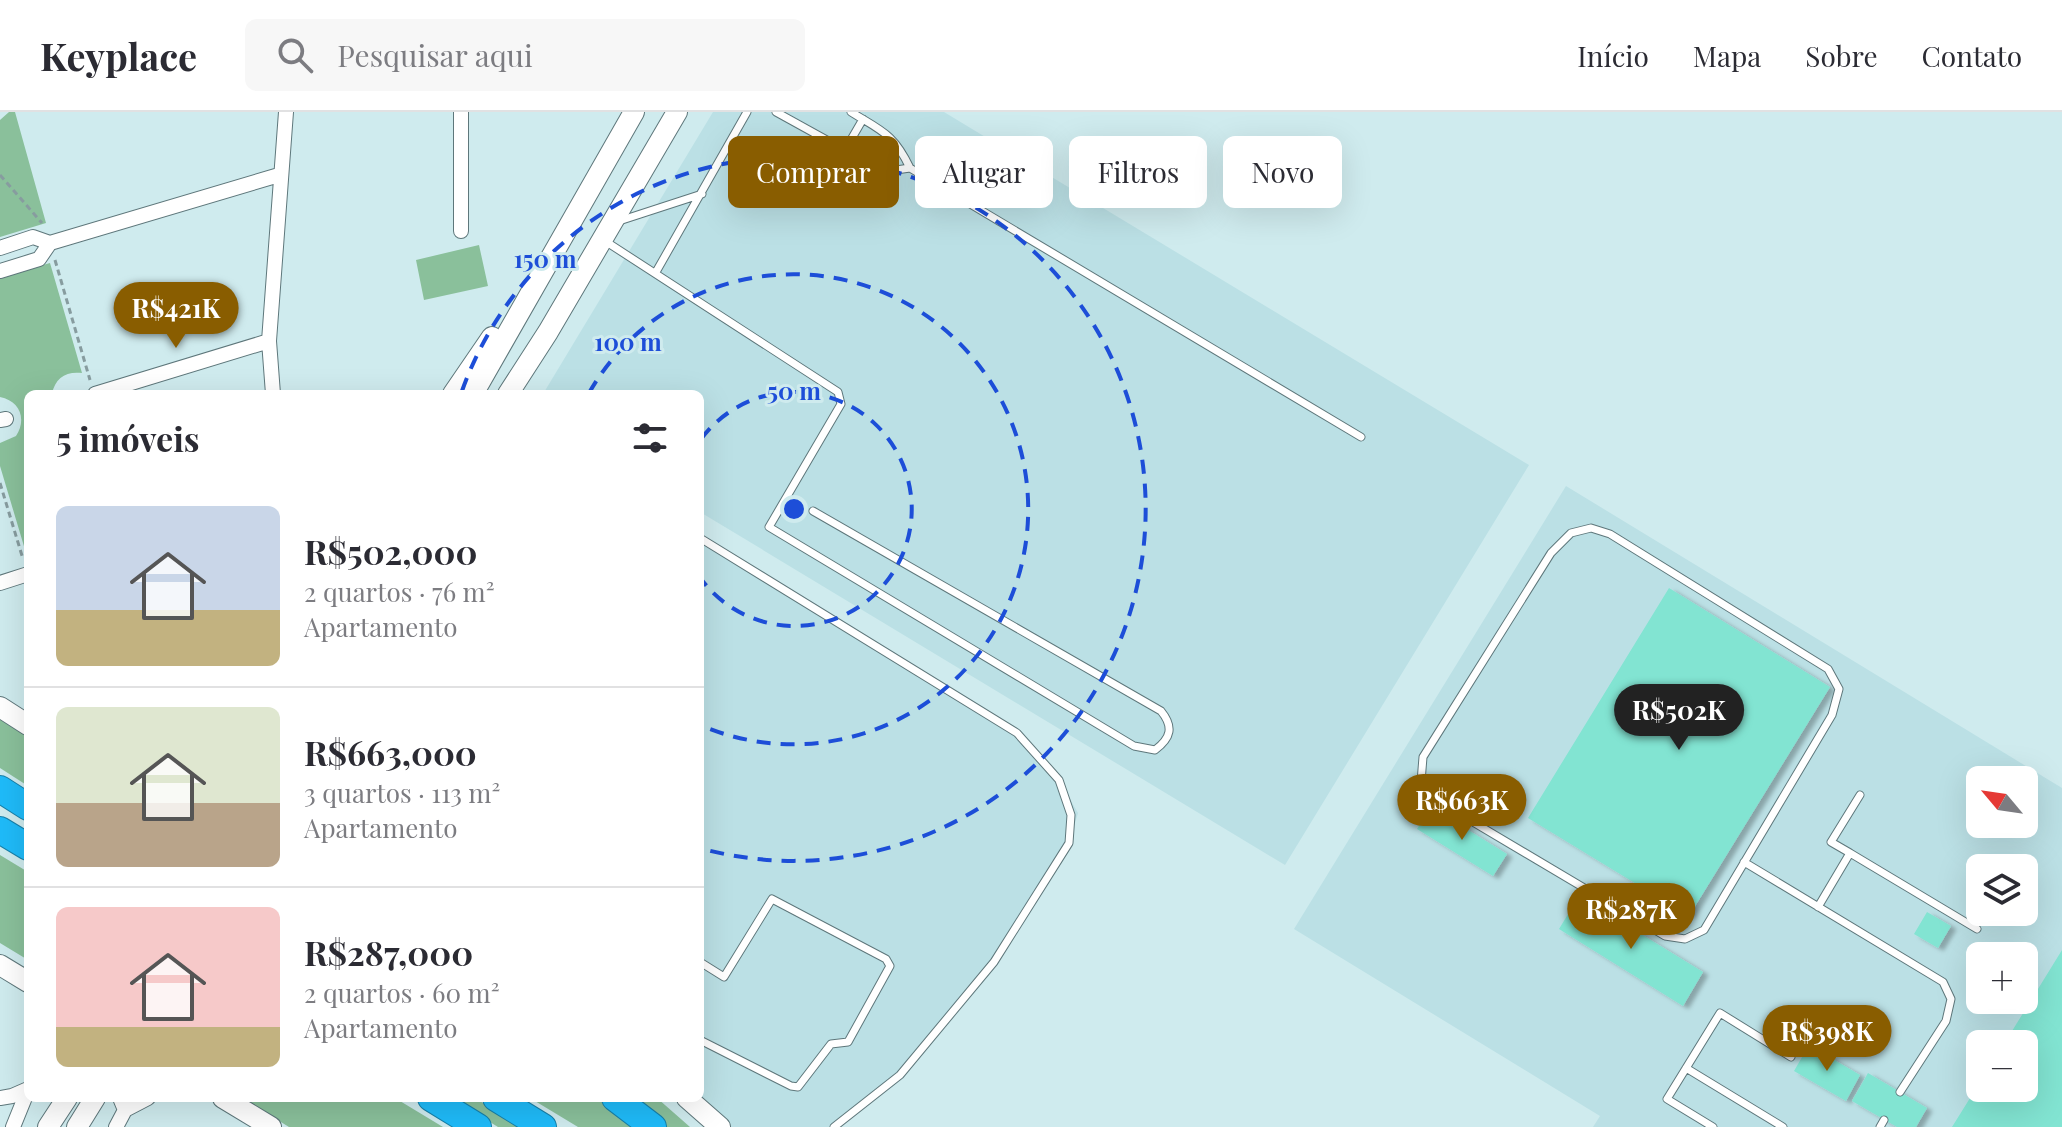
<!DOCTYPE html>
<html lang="pt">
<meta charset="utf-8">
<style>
:root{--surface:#fff;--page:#f7f7f7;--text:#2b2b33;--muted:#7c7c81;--line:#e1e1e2;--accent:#895d00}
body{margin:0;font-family:"Playfair Display",serif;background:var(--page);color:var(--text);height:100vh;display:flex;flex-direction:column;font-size:30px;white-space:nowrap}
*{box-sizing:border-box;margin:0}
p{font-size:26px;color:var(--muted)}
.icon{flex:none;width:44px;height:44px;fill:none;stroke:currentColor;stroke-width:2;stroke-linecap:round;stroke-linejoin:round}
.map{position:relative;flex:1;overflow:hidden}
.details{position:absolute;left:24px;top:278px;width:680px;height:712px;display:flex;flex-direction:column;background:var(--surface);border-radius:12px;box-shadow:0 8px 32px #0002}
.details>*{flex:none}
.banner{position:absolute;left:728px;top:24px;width:760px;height:72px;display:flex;gap:16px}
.needle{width:52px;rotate:299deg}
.fabs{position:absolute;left:1966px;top:654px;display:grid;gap:16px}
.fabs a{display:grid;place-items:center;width:72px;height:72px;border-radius:12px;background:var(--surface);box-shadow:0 8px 32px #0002;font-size:40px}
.price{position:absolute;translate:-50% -68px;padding:0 18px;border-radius:28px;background:var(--accent);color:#fff;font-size:26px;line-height:52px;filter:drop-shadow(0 2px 4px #0008)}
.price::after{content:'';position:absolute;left:50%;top:48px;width:24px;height:18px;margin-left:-12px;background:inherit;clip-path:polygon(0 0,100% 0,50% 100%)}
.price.on{background:#222;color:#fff}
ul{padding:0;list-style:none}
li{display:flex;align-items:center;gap:24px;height:200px;padding:0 32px}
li+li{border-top:2px solid var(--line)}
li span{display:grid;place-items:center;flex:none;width:224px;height:160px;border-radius:12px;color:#555}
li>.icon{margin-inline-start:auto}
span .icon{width:96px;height:96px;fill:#fffc;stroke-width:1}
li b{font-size:34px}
h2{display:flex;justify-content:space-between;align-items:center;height:96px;padding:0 32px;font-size:34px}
.pill{padding:0 28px;border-radius:12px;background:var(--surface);box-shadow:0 8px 32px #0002;font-size:28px;line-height:72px}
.pill.on{background:var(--accent);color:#fff}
header{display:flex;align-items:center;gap:48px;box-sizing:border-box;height:112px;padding:0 40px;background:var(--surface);border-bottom:2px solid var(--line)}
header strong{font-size:38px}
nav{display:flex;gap:44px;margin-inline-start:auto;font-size:28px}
.search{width:560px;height:72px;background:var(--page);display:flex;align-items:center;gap:20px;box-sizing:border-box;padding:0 28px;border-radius:12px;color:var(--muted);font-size:30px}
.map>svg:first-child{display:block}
.built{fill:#bbe0e5;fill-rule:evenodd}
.green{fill:#8ac09b}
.building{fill:#82e4d2;filter:url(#shadow)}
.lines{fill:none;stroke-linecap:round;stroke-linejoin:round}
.lane-casing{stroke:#5e777b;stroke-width:9}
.street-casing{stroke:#5e777b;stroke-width:16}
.secondary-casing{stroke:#5e777b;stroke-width:22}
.highway-casing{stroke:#1780a9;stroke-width:28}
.path{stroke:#879c9f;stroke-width:3;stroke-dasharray:6 4;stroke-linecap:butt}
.lane{stroke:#fff;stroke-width:7}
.street{stroke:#fff;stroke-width:14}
.secondary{stroke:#fff;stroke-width:20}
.highway{stroke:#1fbbf9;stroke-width:26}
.ring{fill:none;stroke:#1d4ed8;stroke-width:4;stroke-dasharray:14 10}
.centre{fill:#1d4ed8;stroke:#cfebee;stroke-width:4}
.ring-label{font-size:24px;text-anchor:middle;font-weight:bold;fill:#1d4ed8;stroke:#cfebee;stroke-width:6;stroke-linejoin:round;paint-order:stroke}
</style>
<header>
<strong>Keyplace</strong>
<div class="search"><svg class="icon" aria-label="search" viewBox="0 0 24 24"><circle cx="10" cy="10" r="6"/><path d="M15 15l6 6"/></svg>Pesquisar aqui</div>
<nav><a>Início</a><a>Mapa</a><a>Sobre</a><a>Contato</a></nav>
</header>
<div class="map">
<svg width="2062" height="1015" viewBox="0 0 2062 1015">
<defs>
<filter id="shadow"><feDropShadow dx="5.5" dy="3" stdDeviation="2" flood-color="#0004"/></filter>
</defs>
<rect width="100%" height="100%" fill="#cfebee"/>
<path class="built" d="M 713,0 L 944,0 L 1529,353 L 1285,753 L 700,400 L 700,282 L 543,282 Z
M 1566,374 L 2062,676 L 2062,1015 L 1593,1015 L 1600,1004 L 1294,817 ZM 1980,668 L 2024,668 L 2024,712 L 1980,712 ZM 1980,756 L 2024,756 L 2024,800 L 1980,800 ZM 1980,844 L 2024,844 L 2024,888 L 1980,888 ZM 1980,932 L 2024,932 L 2024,976 L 1980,976 Z
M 700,426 L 1017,621 L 1059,668 L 1078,701 L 1069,731 L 994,850 L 894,968 L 834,1015 L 719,1015 L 700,986 Z"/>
<path class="green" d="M 9,0 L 15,0 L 46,111 L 0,125 L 0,8 Z
M 479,133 L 488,174 L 424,188 L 416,148 Z
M 50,151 L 82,261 C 66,259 55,266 52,282 L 28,282 L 28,440 L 26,441 L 0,354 L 0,331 L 16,324 C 27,307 20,289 0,285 L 0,165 Z
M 0,605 L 28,622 L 28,674 L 0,656 Z
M 0,743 L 28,760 L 28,848 L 0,831 Z
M 242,986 L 395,986 L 443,1015 L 289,1015 Z
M 451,986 L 475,986 L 522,1015 L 498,1015 Z
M 530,986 L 600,986 L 636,1015 L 578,1015 Z
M 629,986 L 657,986 L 690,1015 L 661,1015 Z"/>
<path class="building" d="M 1669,476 L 1830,575 L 1689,804 L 1528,706 Z
M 1431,695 L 1507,742 L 1493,764 L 1417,717 Z
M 1579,784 L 1703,860 L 1683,894 L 1559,817 Z
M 1927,800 L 1951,814 L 1938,836 L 1914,822 Z
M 2062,838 L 2062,1015 L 1952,1015 L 1980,970 L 1980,976 L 2024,976 L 2024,932 L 2004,932 Z
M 1809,933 L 1860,963 L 1846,989 L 1794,959 Z
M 1868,961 L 1927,996 L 1916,1015 L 1897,1015 L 1852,989 Z"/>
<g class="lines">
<defs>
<path id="lane" d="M 776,0 L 872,53 L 889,59 L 910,56
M 851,0 C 882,19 894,22 910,56 L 1361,325
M 845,38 L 863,7
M 619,109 L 702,82
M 605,129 L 838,280 L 841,292 L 769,415 L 1134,634 L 1155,638 C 1171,626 1174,615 1161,599 L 813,399
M 656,160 L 747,0
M 1591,416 L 1610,422 L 1828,557 L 1839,577 L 1832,603 L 1704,818 L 1685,827 L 1665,824 L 1436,688 L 1421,670 L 1423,645 L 1551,441 L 1571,421 Z
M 700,426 L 1017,621 L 1059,668 L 1071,703 L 1069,731 L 994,850 L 900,963 L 834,1015
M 1850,741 L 1831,730 L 1860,683
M 1744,750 L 1943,870 L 1951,887 L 1946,909 L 1900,980
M 1818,795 L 1850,741 L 1977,817
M 700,850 L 724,865 L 772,787 L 886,847 L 890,854 L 848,930 L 831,932 L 798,975 L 791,974 L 700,928
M 1686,956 L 1783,1015
M 1713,1015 L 1667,987 L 1720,901 L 1791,945
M 1880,1015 L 1884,1008"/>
<path id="street" d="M 461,119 L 461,0
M 0,136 L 33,125 L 50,131 L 279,63
M 0,159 L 39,147 L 50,131
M 95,282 L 269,229
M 273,282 L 269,229 L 286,0
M 0,308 L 6,307
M 0,471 L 28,462
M 0,986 L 12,984 L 28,977
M 125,998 L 148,986
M 13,1015 L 28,978
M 116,1015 L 125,998 L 120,986"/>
<path id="secondary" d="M 453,282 L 492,225
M 473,282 L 634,0
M 508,282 L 548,220 L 677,0
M 0,595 L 28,613
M 0,853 L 28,870
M 223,986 L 271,1015
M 687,986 L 720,1015
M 48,1015 L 67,986
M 77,1015 L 95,986"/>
<path id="highway" d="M 0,677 L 28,695
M 0,718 L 28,735
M 431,986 L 478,1015
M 496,986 L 543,1015
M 615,986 L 653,1015"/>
</defs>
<use href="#lane" class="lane-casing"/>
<use href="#street" class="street-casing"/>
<use href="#secondary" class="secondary-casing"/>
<use href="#highway" class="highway-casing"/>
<path class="path" d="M 0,63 L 42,111
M 55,148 L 90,268
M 0,371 L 23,447"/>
<use href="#lane" class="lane"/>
<use href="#street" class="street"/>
<use href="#secondary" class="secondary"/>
<use href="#highway" class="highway"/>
</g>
<g class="ring">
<path d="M701 327A117 117 0 1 1 701 467"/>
<path d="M589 281A235 235 0 1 1 700 613"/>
<path d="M462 279A352 352 0 1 1 703 737"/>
</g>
<circle cx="794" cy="397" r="12" class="centre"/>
<g class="ring-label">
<text x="545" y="156">150 m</text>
<text x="628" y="239">100 m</text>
<text x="794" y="288">50 m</text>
</g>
</svg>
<div class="fabs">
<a><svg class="needle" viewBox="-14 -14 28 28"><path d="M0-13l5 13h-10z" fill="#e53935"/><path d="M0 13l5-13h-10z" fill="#7c7c81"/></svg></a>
<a><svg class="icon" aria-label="layers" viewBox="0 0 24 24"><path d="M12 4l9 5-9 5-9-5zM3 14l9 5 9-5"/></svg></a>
<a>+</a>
<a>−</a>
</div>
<b class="price" style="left:176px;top:238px">R$421K</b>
<b class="price on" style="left:1679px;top:640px">R$502K</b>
<b class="price" style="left:1462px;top:730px">R$663K</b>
<b class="price" style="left:1631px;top:839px">R$287K</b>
<b class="price" style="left:1827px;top:961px">R$398K</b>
<div class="banner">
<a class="pill on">Comprar</a>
<a class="pill">Alugar</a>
<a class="pill">Filtros</a>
<a class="pill">Novo</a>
</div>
<section class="details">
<h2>5 imóveis<svg class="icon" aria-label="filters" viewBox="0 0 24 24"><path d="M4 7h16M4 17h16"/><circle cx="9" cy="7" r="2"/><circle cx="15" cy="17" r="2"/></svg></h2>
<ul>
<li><span style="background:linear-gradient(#c9d6e8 65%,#c2b280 0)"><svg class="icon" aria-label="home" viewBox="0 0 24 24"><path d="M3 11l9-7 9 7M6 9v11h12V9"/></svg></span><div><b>R$502,000</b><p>2 quartos · 76 m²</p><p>Apartamento</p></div></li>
<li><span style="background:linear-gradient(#dfe7d0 60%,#b9a48a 0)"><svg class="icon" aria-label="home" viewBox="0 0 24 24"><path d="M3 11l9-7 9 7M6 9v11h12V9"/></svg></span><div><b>R$663,000</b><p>3 quartos · 113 m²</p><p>Apartamento</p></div></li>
<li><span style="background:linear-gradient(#f6c9c9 75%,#c2b280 0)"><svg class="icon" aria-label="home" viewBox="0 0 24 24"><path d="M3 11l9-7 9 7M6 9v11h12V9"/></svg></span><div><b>R$287,000</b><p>2 quartos · 60 m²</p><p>Apartamento</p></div></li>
</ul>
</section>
</div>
